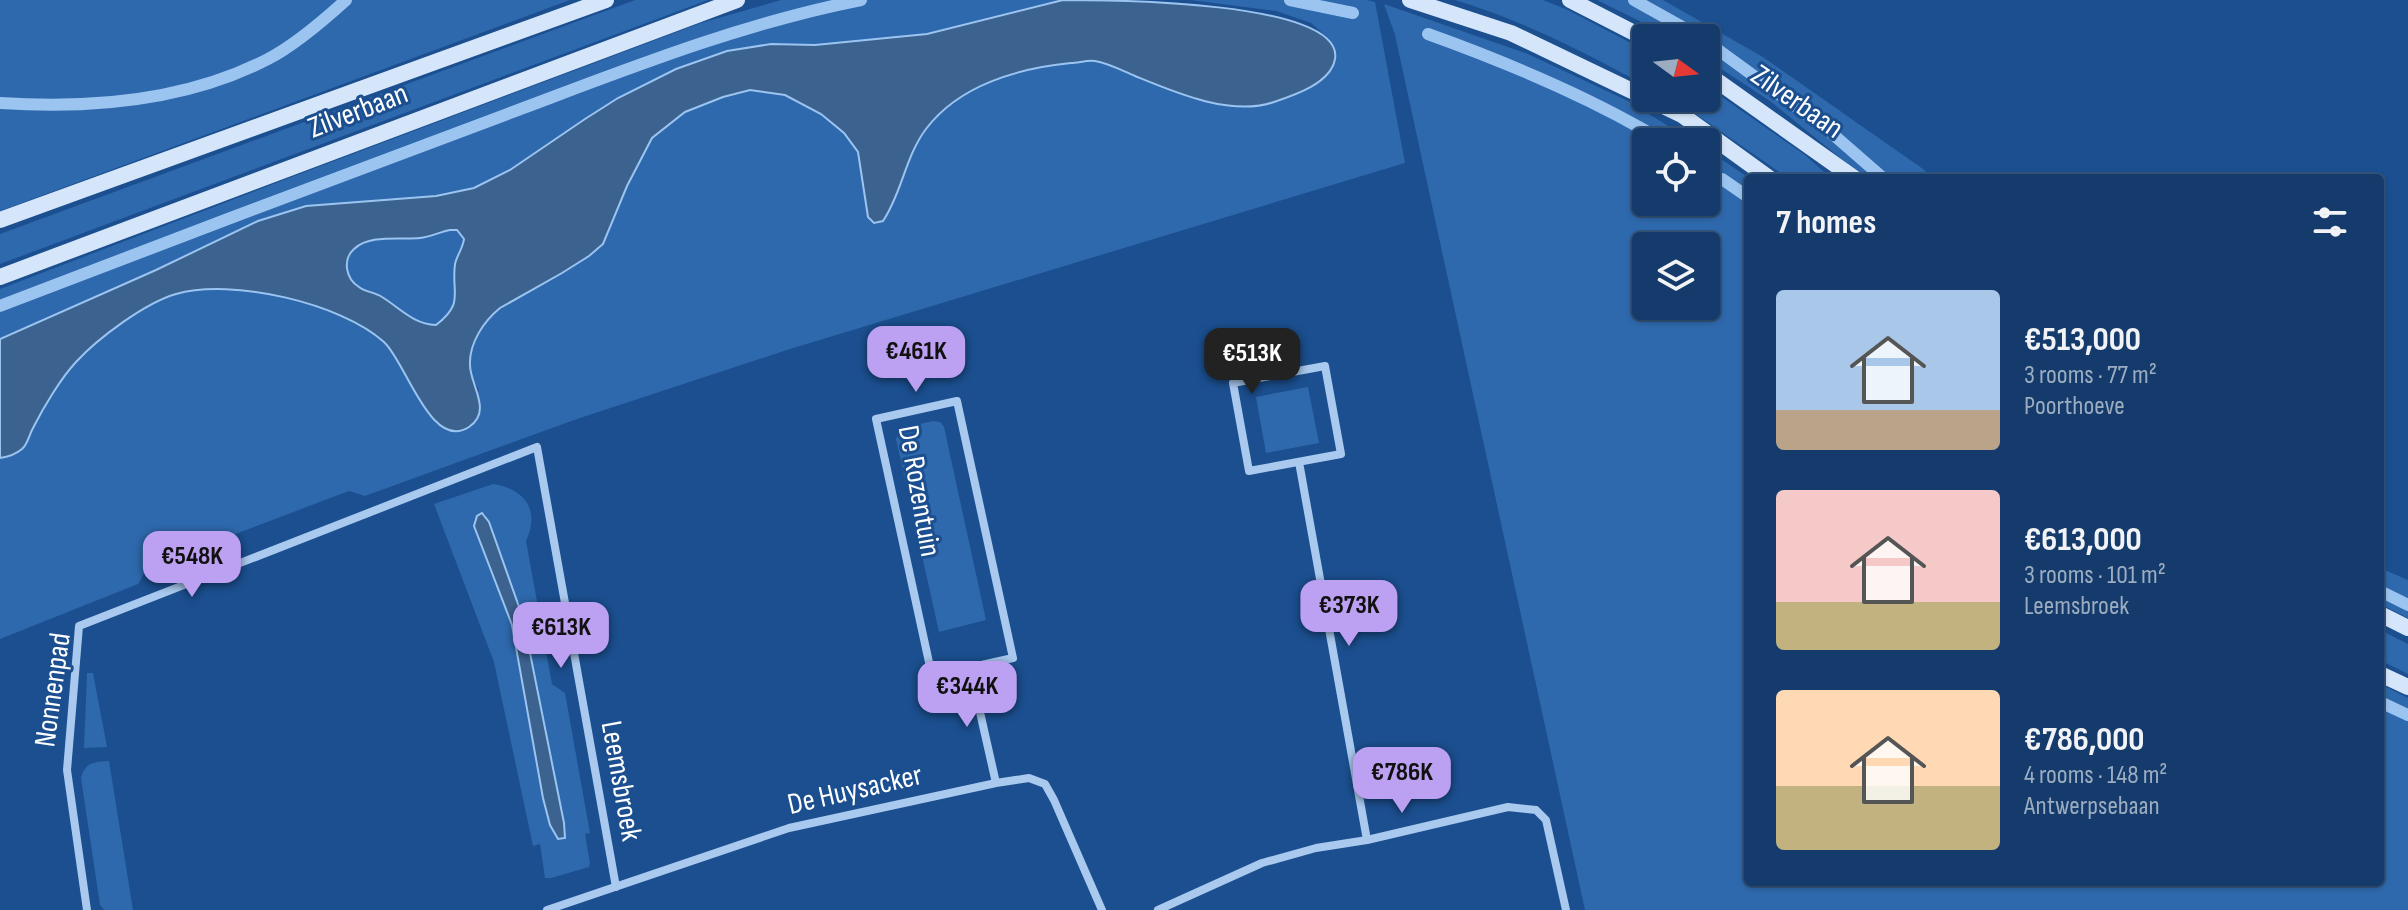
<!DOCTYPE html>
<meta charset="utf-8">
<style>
:root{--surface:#143b6b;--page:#214673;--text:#f1f3f6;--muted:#9dadc1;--line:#33557e;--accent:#bca0f2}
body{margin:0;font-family:"Sofia Sans Condensed",sans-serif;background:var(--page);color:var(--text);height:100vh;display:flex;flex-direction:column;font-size:30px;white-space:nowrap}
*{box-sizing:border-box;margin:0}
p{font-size:26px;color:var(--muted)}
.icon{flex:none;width:44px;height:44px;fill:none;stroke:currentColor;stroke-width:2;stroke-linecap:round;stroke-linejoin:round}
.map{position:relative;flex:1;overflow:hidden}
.panel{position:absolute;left:1744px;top:174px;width:640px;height:712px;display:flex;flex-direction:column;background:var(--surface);border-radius:8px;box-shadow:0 2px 6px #0004,0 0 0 2px var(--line)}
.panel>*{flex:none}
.needle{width:52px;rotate:105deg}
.controls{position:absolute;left:1632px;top:24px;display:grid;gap:16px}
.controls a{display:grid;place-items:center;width:88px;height:88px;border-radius:8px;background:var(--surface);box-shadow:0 2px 6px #0004,0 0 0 2px var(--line);font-size:40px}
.price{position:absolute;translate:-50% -68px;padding:0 18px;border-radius:16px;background:var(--accent);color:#111;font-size:26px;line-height:52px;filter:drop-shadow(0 2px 4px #0008)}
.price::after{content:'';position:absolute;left:50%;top:48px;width:24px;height:18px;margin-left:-12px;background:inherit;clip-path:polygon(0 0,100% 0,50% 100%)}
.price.on{background:#222;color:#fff}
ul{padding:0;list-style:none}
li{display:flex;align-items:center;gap:24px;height:200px;padding:0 32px}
li span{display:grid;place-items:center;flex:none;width:224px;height:160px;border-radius:8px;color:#555}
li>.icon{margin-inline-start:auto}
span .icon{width:96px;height:96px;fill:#fffc;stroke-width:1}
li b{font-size:34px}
h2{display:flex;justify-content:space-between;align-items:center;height:96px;padding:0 32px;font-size:34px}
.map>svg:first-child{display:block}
.green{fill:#2e69ad;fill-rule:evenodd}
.water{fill:#3c6290;stroke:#9cc4f0;stroke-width:2;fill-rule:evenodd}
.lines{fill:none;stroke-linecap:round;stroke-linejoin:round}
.stream{stroke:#9cc4f0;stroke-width:12}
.minor{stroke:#a9c9ee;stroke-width:8}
.secondary{stroke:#d6e6fa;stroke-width:16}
.labels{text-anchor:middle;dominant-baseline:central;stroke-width:6;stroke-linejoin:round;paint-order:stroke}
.street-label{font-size:30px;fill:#fff;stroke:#1b4f8f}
</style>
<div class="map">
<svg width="2408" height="910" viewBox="0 0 2408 910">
<rect width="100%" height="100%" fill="#1b4f8f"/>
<path class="green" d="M 0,0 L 570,0 L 0,211 Z
M 635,0 L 708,0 L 0,264 L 0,234 Z
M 781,0 L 1063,0 L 927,34 L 815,45 L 771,44 L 676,69 L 618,98 L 585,119 L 510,170 L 474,188 L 436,196 L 306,206 L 258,221 L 156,270 L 0,339 L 0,289 L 289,178 L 701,23 Z
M 1190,0 L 1367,0 L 1375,2 L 1405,163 L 790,349 L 577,419 L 365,496 L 349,491 L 148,567 L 138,584 L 0,639 L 0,458 C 8,457 16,454 22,449 C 28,444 30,435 33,428 C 43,408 61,377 76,361 C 99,338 146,302 177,294 C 238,279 332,301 381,339 C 404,357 415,391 429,416 L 479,391 C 476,384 470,374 470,366 C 469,344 485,321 500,308 L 562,273 L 589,256 L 603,244 L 627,186 L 652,138 L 685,112 L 723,97 L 751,89 L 785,95 L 821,114 L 844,133 L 858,152 L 868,216 L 890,211 L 915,145 L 939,114 L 956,100 L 994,80 L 1019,71 L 1053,65 L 1095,61 L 1203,101 L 1293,94 L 1324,79 L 1333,69 L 1336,53 L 1328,38 L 1311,23 L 1276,11 Z
M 1455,0 L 1543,0 L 1568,10 L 1646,51 L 1646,86 C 1585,52 1521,20 1455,0 Z
M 1597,0 L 1663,0 L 1763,57 L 1923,169 L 1932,178 L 1865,178 L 1770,101 L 1706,59 L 1706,38 L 1674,38 Z
M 1384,4 L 1528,54 L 1628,101 L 1694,142 L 1646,142 L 1646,202 L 1706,202 L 1706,149 L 1749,178 L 1748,882 L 2380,882 L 2380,684 L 2408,698 L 2408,910 L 1585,910 L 1395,35 ZM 1646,246 L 1706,246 L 1706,306 L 1646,306 Z
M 1706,86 L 1805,155 L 1831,178 L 1788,178 L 1687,108 L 1669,98 L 1706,98 Z
M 450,230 L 457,230 L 464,239 C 463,246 459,250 457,257 C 450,288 467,301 436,325 C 413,324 400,308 382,297 C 375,292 365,292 359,287 C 346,279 342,260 354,249 C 370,234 400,240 420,238 C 430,237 440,231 450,230 Z
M 1308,387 L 1319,443 L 1266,453 L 1256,397 Z
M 933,421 L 940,422 L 944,427 L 986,620 L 939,632 L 896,439 L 901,428 Z
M 493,484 C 526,489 540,511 526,541 L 552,684 L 565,693 L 590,833 L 585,834 L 590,863 L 589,867 L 551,878 L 545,878 L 540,844 L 533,846 L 494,662 L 434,504 ZM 485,514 L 523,618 L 564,823 L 564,838 L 543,798 L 512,625 L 474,526 Z
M 2380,568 L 2408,580 L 2408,618 L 2380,604 Z
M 2380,630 L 2408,644 L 2408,674 L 2380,660 Z
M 87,673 L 93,673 L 107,747 L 84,748 Z
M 109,761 L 133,910 L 104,910 L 100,905 L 81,778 C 85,762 94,762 109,761 Z"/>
<path class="water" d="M 1063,0 C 1105,0 1345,0 1335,59 C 1331,83 1295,95 1274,102 C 1231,117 1174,92 1135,76 C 1123,71 1108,63 1095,61 C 1087,60 1078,63 1071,63 C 1019,68 959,85 926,129 C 905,157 902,193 883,221 L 874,223 L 868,217 L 858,152 L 844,133 L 821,114 L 785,95 L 750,90 L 723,97 L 685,112 L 652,138 L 627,186 L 603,244 L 589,256 L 562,273 L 500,308 C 484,321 469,343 470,365 C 470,385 493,411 469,427 C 431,452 406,362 384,342 C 341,303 232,278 176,294 C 145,303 98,338 76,362 C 61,378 43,408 33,428 C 29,435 28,444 22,449 C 16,454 8,457 0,458 L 0,339 L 156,270 L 258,221 L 306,206 L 436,196 L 474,188 L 510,170 L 585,119 L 618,98 L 676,69 L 727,51 L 771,44 L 815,45 L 927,34 ZM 450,230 L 457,230 L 464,239 C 463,248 457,255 455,264 C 451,293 465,303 436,325 C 413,324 400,308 382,297 C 375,292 365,292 359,287 C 346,279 342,260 354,249 C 370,234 400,240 420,238 C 430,237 440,232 450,230 Z
M 482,513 L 489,522 L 523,618 L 564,823 L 565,838 L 558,839 L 550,825 L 543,798 L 512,625 L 474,526 L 477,516 Z"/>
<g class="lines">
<path class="stream" d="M 1290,0 L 1353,13
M 1634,0 L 1702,38
M 1428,34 C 1503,61 1576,91 1646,131
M 1706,41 L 1828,130 L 1883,178
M 0,103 C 90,109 187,101 268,59 C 295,45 324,20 346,0
M 1722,179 L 1748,197
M 0,306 C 170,241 339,176 510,113 C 625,70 739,24 861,0
M 2380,591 L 2408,605
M 2380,702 L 2408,715"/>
<path class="minor" d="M 1325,366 L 1341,454 L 1249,471 L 1233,383 Z
M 957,401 L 1013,658 L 932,676 L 876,419 Z
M 1299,462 L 1367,840
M 970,668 L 996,783
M 87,910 L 67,770 L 79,626 L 537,447 L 616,887
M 547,910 L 789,828 L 996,783 L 1029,778 L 1045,784 L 1054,800 L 1102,910
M 1158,910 L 1262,863 L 1316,848 L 1367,840 L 1508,807 L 1536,810 L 1546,820 L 1566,910"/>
<path class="secondary" d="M 1410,0 L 1511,33 L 1682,115 L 1769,178
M 1570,0 L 1646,39
M 1706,73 L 1854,178
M 0,220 L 606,0
M 0,277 L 737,0
M 2380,614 L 2408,628
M 2380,674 L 2408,687"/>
</g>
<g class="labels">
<g class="street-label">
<text transform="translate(1797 102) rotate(35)">Zilverbaan</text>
<text transform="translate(358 111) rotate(-21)">Zilverbaan</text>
<text transform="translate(919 491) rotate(80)">De Rozentuin</text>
<text transform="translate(53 690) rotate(-82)">Nonnenpad</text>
<text transform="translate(621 781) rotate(80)">Leemsbroek</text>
<text transform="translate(855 790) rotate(-13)">De Huysacker</text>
</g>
</g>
</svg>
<div class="controls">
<a><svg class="needle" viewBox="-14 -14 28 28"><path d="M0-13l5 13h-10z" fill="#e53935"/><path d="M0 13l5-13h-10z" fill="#9dadc1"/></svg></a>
<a><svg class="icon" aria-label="locate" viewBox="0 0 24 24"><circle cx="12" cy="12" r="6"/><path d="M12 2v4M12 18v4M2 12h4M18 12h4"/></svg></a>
<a><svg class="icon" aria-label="layers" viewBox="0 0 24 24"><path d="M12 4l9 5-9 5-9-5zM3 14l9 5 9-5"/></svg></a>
</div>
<b class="price" style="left:916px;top:394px">€461K</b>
<b class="price on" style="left:1252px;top:396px">€513K</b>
<b class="price" style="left:192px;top:599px">€548K</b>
<b class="price" style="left:1349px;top:648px">€373K</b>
<b class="price" style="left:561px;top:670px">€613K</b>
<b class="price" style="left:967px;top:729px">€344K</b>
<b class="price" style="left:1402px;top:815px">€786K</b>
<section class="panel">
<h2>7 homes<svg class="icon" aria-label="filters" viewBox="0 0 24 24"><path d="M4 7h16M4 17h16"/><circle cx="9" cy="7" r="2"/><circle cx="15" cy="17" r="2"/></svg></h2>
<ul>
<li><span style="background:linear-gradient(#a9c7e8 75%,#b9a48a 0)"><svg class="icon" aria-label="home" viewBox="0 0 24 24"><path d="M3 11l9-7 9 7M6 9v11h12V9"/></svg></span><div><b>€513,000</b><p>3 rooms · 77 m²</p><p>Poorthoeve</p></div></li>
<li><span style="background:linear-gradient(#f6c9c9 70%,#c2b280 0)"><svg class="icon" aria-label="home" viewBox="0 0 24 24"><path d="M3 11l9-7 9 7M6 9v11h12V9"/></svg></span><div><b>€613,000</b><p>3 rooms · 101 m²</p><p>Leemsbroek</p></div></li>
<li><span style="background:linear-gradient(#ffd9b3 60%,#c2b280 0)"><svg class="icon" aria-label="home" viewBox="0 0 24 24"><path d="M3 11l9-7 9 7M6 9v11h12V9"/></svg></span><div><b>€786,000</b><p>4 rooms · 148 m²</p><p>Antwerpsebaan</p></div></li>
</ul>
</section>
</div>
